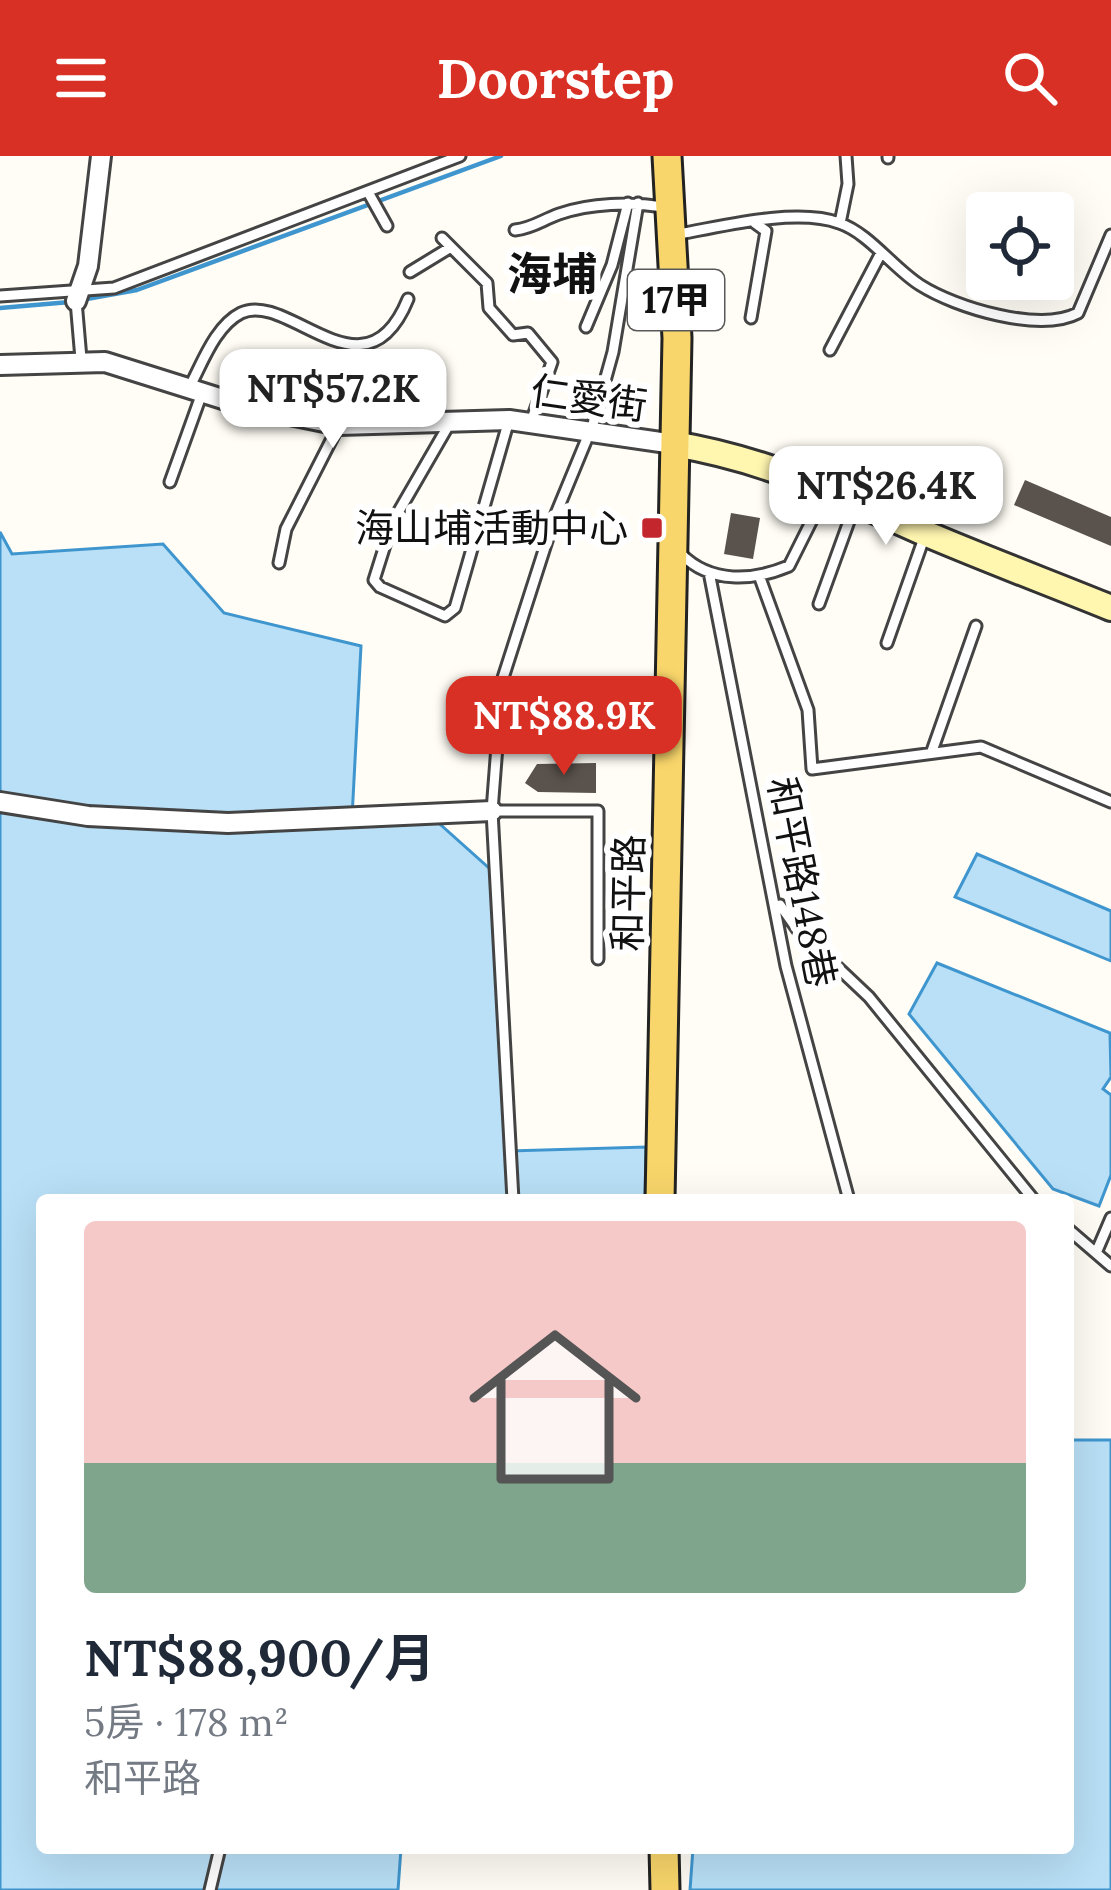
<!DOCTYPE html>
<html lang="zh-TW">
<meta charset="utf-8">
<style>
:root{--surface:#fff;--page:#f6f6f7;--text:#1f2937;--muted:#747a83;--accent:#d93025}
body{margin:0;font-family:Lora,"Noto Sans TC",serif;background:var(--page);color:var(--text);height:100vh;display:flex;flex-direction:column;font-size:45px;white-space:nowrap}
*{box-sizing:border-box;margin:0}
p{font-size:39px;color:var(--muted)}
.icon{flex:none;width:66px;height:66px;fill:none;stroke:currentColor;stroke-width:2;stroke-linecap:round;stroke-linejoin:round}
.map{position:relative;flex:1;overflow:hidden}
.side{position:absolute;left:36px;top:1038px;width:1038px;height:660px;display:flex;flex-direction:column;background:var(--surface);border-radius:12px;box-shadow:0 12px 48px #0002}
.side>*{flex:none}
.fabs{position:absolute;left:966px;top:36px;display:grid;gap:24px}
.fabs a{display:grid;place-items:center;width:108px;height:108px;border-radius:12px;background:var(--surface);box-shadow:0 12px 48px #0002;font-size:60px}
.price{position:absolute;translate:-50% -102px;padding:0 27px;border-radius:24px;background:#fff;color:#222;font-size:39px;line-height:78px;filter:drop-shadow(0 3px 6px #0008)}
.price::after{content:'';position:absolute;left:50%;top:72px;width:36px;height:27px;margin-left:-18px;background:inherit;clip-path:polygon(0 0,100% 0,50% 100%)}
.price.selected{background:var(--accent);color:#fff}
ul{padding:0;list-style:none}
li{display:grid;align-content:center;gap:24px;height:636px;padding:0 48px}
li span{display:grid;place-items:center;height:372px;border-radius:12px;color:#555}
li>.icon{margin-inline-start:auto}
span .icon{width:216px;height:216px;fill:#fffc;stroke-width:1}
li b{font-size:51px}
header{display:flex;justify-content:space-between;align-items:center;height:156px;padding:0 48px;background:var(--accent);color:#fff;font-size:54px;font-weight:700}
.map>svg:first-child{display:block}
.water{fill:#b9e0f7;stroke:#3f96cf;stroke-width:3}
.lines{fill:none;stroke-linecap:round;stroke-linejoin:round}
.stream{stroke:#3f96cf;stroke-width:4.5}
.building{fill:#5a524d}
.lane-casing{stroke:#444;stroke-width:15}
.street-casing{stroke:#444;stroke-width:24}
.secondary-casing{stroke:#333;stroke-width:30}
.primary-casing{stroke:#222;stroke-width:33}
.lane{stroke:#fff;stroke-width:9}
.street{stroke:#fff;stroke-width:18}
.secondary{stroke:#fff6b0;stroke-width:24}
.primary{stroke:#f9d66b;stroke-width:27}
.poi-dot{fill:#c4262e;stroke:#fff;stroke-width:4.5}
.labels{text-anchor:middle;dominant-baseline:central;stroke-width:12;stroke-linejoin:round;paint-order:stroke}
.shield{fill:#fff;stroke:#585858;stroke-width:3}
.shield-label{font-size:36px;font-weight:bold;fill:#111}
.street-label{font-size:39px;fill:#111;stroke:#fff}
.poi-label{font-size:39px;fill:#111;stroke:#fff;text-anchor:end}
.quarter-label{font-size:45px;font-weight:bold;fill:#111;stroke:#fff}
</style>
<header><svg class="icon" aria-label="menu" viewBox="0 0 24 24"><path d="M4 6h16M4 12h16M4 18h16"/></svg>Doorstep<svg class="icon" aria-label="search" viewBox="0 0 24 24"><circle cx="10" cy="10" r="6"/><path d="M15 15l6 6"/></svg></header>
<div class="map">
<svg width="1111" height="1734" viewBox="0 0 1111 1734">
<rect width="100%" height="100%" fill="#fffdf5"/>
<path class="water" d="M 0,376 L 12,398 L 163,388 L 224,457 L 361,490 L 352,662 L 433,662 L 490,713 L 509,995 L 646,991 L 645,1044 L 42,1044 L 42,1692 L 401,1692 L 398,1734 L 0,1734 Z
M 977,698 L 1111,755 L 1111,805 L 955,741 Z
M 937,807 L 1110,877 L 1111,921 L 1103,933 L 1111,939 L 1111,1019 L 1099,1050 L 1053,1033 L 909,858 Z
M 1068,1284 L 1111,1284 L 1111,1734 L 690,1734 L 693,1692 L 1068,1692 Z"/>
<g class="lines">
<path class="stream" d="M 81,144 L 137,134 L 501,0
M 0,152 L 70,146"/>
</g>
<path class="building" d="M 1025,324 L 1111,361 L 1111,390 L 1014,349 Z
M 731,357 L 760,362 L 753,403 L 724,398 Z
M 596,607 L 596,637 L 538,636 L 525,627 L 537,608 Z"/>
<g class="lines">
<defs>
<path id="lane" d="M 888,2 L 888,0
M 368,36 L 387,70
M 840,67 L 848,28 L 846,0
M 515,74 C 533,72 542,64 559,58 C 591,47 630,46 664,51
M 674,79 C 718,71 797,51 839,67 C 869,77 893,112 920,129 C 956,152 1040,177 1078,157 L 1111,79
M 442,82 L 487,127 L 489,152 L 513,179 L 528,177 L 552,206 L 531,266
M 410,116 L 451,91
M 0,140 L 114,132 L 460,0
M 76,145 L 81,203
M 751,162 L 766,75 L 755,67
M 586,171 L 612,109 L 628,47
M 830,194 L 881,97
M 189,232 C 202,208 215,170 241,157 C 288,134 365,249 408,143
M 451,265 L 392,367 L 374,424 L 380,431 L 445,460 L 455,452 L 509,264
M 170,326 L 202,237
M 681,398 C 711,428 753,425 789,410 L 812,364 L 816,334
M 279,407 L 286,373 L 339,269
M 709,416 L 786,810 L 849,1044
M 760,422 L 808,554 L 812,613 L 981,591 L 1111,646
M 819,448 L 856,346
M 887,487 L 924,382
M 932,595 L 976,470
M 492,655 L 598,655 L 598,803
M 780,749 L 797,773 L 869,841 L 1034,1044
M 513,1044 L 492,655 L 502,525 L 555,360 L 593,268 L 613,196 L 638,47
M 1068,1073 L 1111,1110
M 1096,1097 L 1111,1062
M 210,1734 L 220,1692"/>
<path id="street" d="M 76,145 L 88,110 L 101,0
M 0,209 L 105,206 L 245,250 L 339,269 L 509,264 L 674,288
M 0,646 L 88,660 L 228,667 L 492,655"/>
<path id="secondary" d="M 674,288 C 769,304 834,337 920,375 C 983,402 1047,426 1111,452"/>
<path id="primary" d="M 660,1044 L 677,182 L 667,0
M 664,1692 L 665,1734"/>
</defs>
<use href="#lane" class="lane-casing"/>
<use href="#street" class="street-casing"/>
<use href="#secondary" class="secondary-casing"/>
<use href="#primary" class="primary-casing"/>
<use href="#lane" class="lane"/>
<use href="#street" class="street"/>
<use href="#secondary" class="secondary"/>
<use href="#primary" class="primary"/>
</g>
<rect class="poi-dot" x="640" y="360" width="24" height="24" rx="6"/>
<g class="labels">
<rect class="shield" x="628" y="114" width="96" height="60" rx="9"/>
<g class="shield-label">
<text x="676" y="144">17甲</text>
</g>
<g class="street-label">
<text transform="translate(589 242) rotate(8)">仁愛街</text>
<text transform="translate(802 726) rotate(79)">和平路148巷</text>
<text transform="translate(628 737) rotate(-89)">和平路</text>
</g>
<g class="poi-label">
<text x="628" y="372">海山埔活動中心</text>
</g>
<g class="quarter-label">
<text x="552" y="117">海埔</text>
</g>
</g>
</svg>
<div class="fabs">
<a><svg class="icon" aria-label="locate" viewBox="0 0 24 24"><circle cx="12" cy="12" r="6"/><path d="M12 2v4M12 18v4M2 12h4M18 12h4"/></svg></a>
</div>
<b class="price" style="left:333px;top:295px">NT$57.2K</b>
<b class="price" style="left:886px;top:392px">NT$26.4K</b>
<b class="price selected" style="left:564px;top:622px">NT$88.9K</b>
<section class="side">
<ul>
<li><span style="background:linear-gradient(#f6c9c9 65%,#7fa58c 0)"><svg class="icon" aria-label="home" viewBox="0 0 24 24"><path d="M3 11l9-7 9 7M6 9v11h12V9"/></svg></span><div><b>NT$88,900/月</b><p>5房 · 178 m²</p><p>和平路</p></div></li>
</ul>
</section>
</div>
